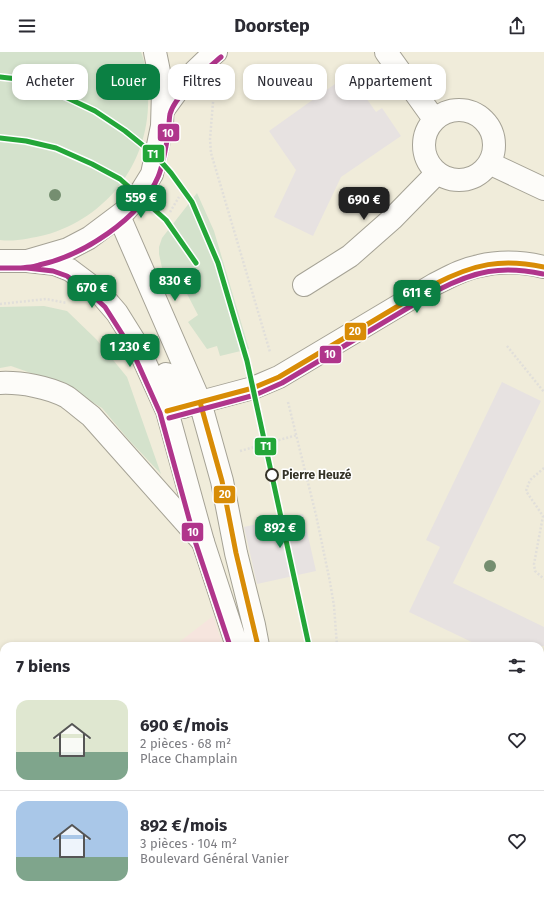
<!DOCTYPE html>
<html lang="fr">
<meta charset="utf-8">
<style>
:root{--surface:#fff;--page:#f7f7f7;--text:#2b2b33;--muted:#7c7c81;--line:#e1e1e2;--accent:#0b8043}
body{margin:0;font-family:"Fira Sans",sans-serif;background:var(--page);color:var(--text);height:100vh;display:flex;flex-direction:column;font-size:15px;white-space:nowrap}
*{box-sizing:border-box;margin:0}
p{font-size:13px;color:var(--muted)}
.icon{flex:none;width:22px;height:22px;fill:none;stroke:currentColor;stroke-width:2;stroke-linecap:round;stroke-linejoin:round}
.map{position:relative;flex:1;overflow:hidden}
.side{position:absolute;left:0px;top:590px;width:544px;height:256px;display:flex;flex-direction:column;background:var(--surface);border-radius:12px 12px 0 0;box-shadow:0 2px 6px #0003}
.side>*{flex:none}
.guide{position:absolute;left:12px;top:12px;width:520px;height:36px;display:flex;gap:8px}
.price{position:absolute;translate:-50% -34px;padding:0 9px;border-radius:8px;background:var(--accent);color:#fff;font-size:13px;line-height:26px;filter:drop-shadow(0 1px 2px #0008)}
.price::after{content:'';position:absolute;left:50%;top:24px;width:12px;height:9px;margin-left:-6px;background:inherit;clip-path:polygon(0 0,100% 0,50% 100%)}
.price.on{background:#222;color:#fff}
ul{padding:0;list-style:none}
li{display:flex;align-items:center;gap:12px;height:100px;padding:0 16px}
li+li{border-top:1px solid var(--line)}
li span{display:grid;place-items:center;flex:none;width:112px;height:80px;border-radius:12px;color:#555}
li>.icon{margin-inline-start:auto}
span .icon{width:48px;height:48px;fill:#fffc;stroke-width:1}
li b{font-size:17px}
h2{display:flex;justify-content:space-between;align-items:center;height:48px;padding:0 16px;font-size:17px}
.tag{padding:0 14px;border-radius:12px;background:var(--surface);box-shadow:0 2px 6px #0003;font-size:14px;line-height:36px}
.tag.on{background:var(--accent);color:#fff}
header{display:flex;justify-content:space-between;align-items:center;height:52px;padding:0 16px;background:var(--surface);font-size:18px;font-weight:700}
.map>svg:first-child{display:block}
.commercial{fill:#f6e5de}
.green{fill:#d4e2cc}
.building{fill:#e7e2e1}
.lines{fill:none;stroke-linecap:round;stroke-linejoin:round}
.lane-casing{stroke:#a5a295;stroke-width:18}
.street-casing{stroke:#a5a295;stroke-width:24}
.secondary-casing{stroke:#a5a295;stroke-width:24}
.highway-casing{stroke:#a5a295;stroke-width:24}
.path{stroke:#e1dfda;stroke-width:2.5;stroke-dasharray:2 2;stroke-linecap:butt}
.lane{stroke:#fdfcf9;stroke-width:16}
.street{stroke:#fdfcf9;stroke-width:22}
.secondary{stroke:#fdfcf9;stroke-width:22}
.highway{stroke:#fdfcf9;stroke-width:22}
.bus-1-casing{stroke:#fff;stroke-width:8}
.bus-2-casing{stroke:#fff;stroke-width:8}
.bus-1{stroke:#d88c06;stroke-width:5}
.bus-2{stroke:#b0358b;stroke-width:5}
.tram-1-casing{stroke:#fff;stroke-width:8}
.tram-1{stroke:#23a638;stroke-width:5}
.tree{fill:#758e70}
.stop-dot{fill:#fff;stroke:#353327;stroke-width:2}
.labels{text-anchor:middle;dominant-baseline:central;stroke-width:3;stroke-linejoin:round;paint-order:stroke}
.stop-label{font-size:12px;font-weight:bold;fill:#353327;stroke:#fff;text-anchor:start}
.line-badge{stroke:#fff;stroke-width:1.5}
.badge-label{font-size:11px;text-anchor:middle;font-weight:bold;fill:#fff}
</style>
<header><svg class="icon" aria-label="menu" viewBox="0 0 24 24"><path d="M4 6h16M4 12h16M4 18h16"/></svg>Doorstep<svg class="icon" aria-label="share" viewBox="0 0 24 24"><path d="M12 15V3M7 8l5-5 5 5M5 13v7h14v-7"/></svg></header>
<div class="map">
<svg width="544" height="846" viewBox="0 0 544 846">
<rect width="100%" height="100%" fill="#f0ecda"/>
<path class="commercial" d="M 213,564 L 223,594 L 174,594 Z
M 4,726 L 4,842 L 338,842 L 342,846 L 0,846 L 0,729 Z"/>
<path class="green" d="M 0,0 L 141,0 C 146,13 148,28 148,42 C 151,108 109,165 45,183 C 31,186 15,190 0,188 Z
M 197,141 L 214,179 L 249,297 L 220,304 L 217,294 L 207,297 L 188,270 L 198,263 L 185,238 L 175,243 L 162,216 L 159,202 L 159,195 L 162,186 Z
M 44,254 L 67,259 L 96,287 L 127,325 L 161,422 L 128,387 L 102,356 L 62,332 L 11,314 L 0,316 L 0,255 Z
M 422,842 L 471,842 L 476,846 L 427,846 Z"/>
<path class="building" d="M 349,22 L 376,60 L 382,56 L 401,84 L 341,125 L 313,184 L 274,165 L 296,118 L 269,79 Z
M 502,330 L 541,349 L 453,531 L 544,575 L 544,594 L 480,594 L 409,560 L 440,495 L 426,488 Z
M 303,462 L 316,519 L 257,532 L 244,475 Z"/>
<g class="lines">
<defs>
<path id="lane" d="M 0,788 L 4,779"/>
<path id="street" d="M 386,0 L 434,67
M 164,57 C 179,35 195,17 216,0
M424 93a35 35 0 1 1 70 0a35 35 0 1 1-70 0Z
M 489,111 L 544,137
M 304,233 L 350,204 L 392,167 L 437,121
M 182,355 L 253,336 L 279,325 L 435,232 C 449,225 463,217 479,214 C 500,209 523,210 544,215"/>
<path id="secondary" d="M 119,164 L 200,350 L 222,429 L 236,501 L 254,573 L 258,594
M 0,209 L 27,209 L 68,197 L 89,186 L 125,159 L 139,143 L 152,122 L 162,74 L 163,39 L 155,0
M 27,209 L 55,212 L 70,218 L 98,239 L 117,261 L 137,293 L 167,359 L 203,490 L 237,594
M 166,322 L 183,355
M 381,842 L 386,846"/>
<path id="highway" d="M 0,331 C 20,330 49,335 67,345 C 75,351 83,358 91,364 L 203,490"/>
</defs>
<use href="#lane" class="lane-casing"/>
<use href="#street" class="street-casing"/>
<use href="#secondary" class="secondary-casing"/>
<use href="#highway" class="highway-casing"/>
<path class="path" d="M 214,38 L 210,87 L 211,101 L 270,300
M 170,160 L 179,145
M 0,252 L 46,247 L 67,251
M 507,294 L 544,340
M 288,350 L 316,463 L 330,530 L 334,554 L 337,594
M 240,399 L 297,383
M 544,416 L 530,428 L 526,439 L 543,464 L 534,512 L 535,519 L 544,527
M 506,842 L 512,846"/>
<use href="#lane" class="lane"/>
<use href="#street" class="street"/>
<use href="#secondary" class="secondary"/>
<use href="#highway" class="highway"/>
<defs>
<path id="bus-1" d="M 200,350 L 222,429 L 236,501 L 258,594
M 167,359 L 253,336 L 279,325 L 435,232 C 474,212 501,206 544,215"/>
<path id="bus-2" d="M 0,216 L 27,216 L 53,219 L 67,224 L 93,244 L 105,255 L 119,277 L 131,296 L 160,361 L 196,492 L 230,594
M 21,216 C 27,215 33,215 39,213 C 82,204 140,167 158,125 C 163,114 167,89 169,77 C 169,72 169,67 170,62 C 175,43 206,18 221,5
M 169,366 L 255,343 L 282,331 L 438,238 C 475,219 501,213 543,222"/>
</defs>
<use href="#bus-1" class="bus-1-casing"/>
<use href="#bus-2" class="bus-2-casing"/>
<use href="#bus-1" class="bus-1"/>
<use href="#bus-2" class="bus-2"/>
<defs>
<path id="tram-1" d="M 0,25 L 18,27 L 57,41 L 95,59 L 125,79 L 156,104 L 171,121 L 192,150 L 218,211 L 247,309 L 309,594
M 0,86 L 26,89 L 56,96 L 92,112 L 120,127 L 166,168 L 196,211"/>
</defs>
<use href="#tram-1" class="tram-1-casing"/>
<use href="#tram-1" class="tram-1"/>
</g>
<g class="tree">
<circle cx="55" cy="143" r="6"/>
<circle cx="490" cy="514" r="6"/>
</g>
<circle class="stop-dot" cx="272" cy="423" r="6"/>
<g class="labels">
<g class="stop-label">
<text x="282" y="423">Pierre Heuzé</text>
</g>
</g>
<g class="line-badge">
<rect x="157" y="71" width="23" height="19" rx="4" fill="#b0358b"/>
<rect x="142" y="92" width="23" height="19" rx="4" fill="#23a638"/>
<rect x="344" y="270" width="23" height="19" rx="4" fill="#d88c06"/>
<rect x="319" y="293" width="23" height="19" rx="4" fill="#b0358b"/>
<rect x="254" y="385" width="23" height="19" rx="4" fill="#23a638"/>
<rect x="213" y="433" width="23" height="19" rx="4" fill="#d88c06"/>
<rect x="181" y="470" width="23" height="20" rx="4" fill="#b0358b"/>
</g>
<g class="badge-label">
<text x="168" y="85">10</text>
<text x="153" y="106">T1</text>
<text x="355" y="283">20</text>
<text x="330" y="306">10</text>
<text x="266" y="398">T1</text>
<text x="225" y="446">20</text>
<text x="193" y="484">10</text>
</g>
</svg>
<b class="price" style="left:141px;top:167px">559 €</b>
<b class="price on" style="left:364px;top:169px">690 €</b>
<b class="price" style="left:175px;top:250px">830 €</b>
<b class="price" style="left:92px;top:257px">670 €</b>
<b class="price" style="left:417px;top:262px">611 €</b>
<b class="price" style="left:130px;top:316px">1 230 €</b>
<b class="price" style="left:280px;top:497px">892 €</b>
<div class="guide">
<a class="tag">Acheter</a>
<a class="tag on">Louer</a>
<a class="tag">Filtres</a>
<a class="tag">Nouveau</a>
<a class="tag">Appartement</a>
</div>
<section class="side">
<h2>7 biens<svg class="icon" aria-label="filters" viewBox="0 0 24 24"><path d="M4 7h16M4 17h16"/><circle cx="9" cy="7" r="2"/><circle cx="15" cy="17" r="2"/></svg></h2>
<ul>
<li><span style="background:linear-gradient(#dfe7d0 65%,#7fa58c 0)"><svg class="icon" aria-label="home" viewBox="0 0 24 24"><path d="M3 11l9-7 9 7M6 9v11h12V9"/></svg></span><div><b>690 €/mois</b><p>2 pièces · 68 m²</p><p>Place Champlain</p></div><svg class="icon" aria-label="heart" viewBox="0 0 24 24"><path d="M12 20l-8-8c-3-5 5-10 8-4 3-6 11-1 8 4z"/></svg></li>
<li><span style="background:linear-gradient(#a9c7e8 70%,#7fa58c 0)"><svg class="icon" aria-label="home" viewBox="0 0 24 24"><path d="M3 11l9-7 9 7M6 9v11h12V9"/></svg></span><div><b>892 €/mois</b><p>3 pièces · 104 m²</p><p>Boulevard Général Vanier</p></div><svg class="icon" aria-label="heart" viewBox="0 0 24 24"><path d="M12 20l-8-8c-3-5 5-10 8-4 3-6 11-1 8 4z"/></svg></li>
</ul>
</section>
</div>
